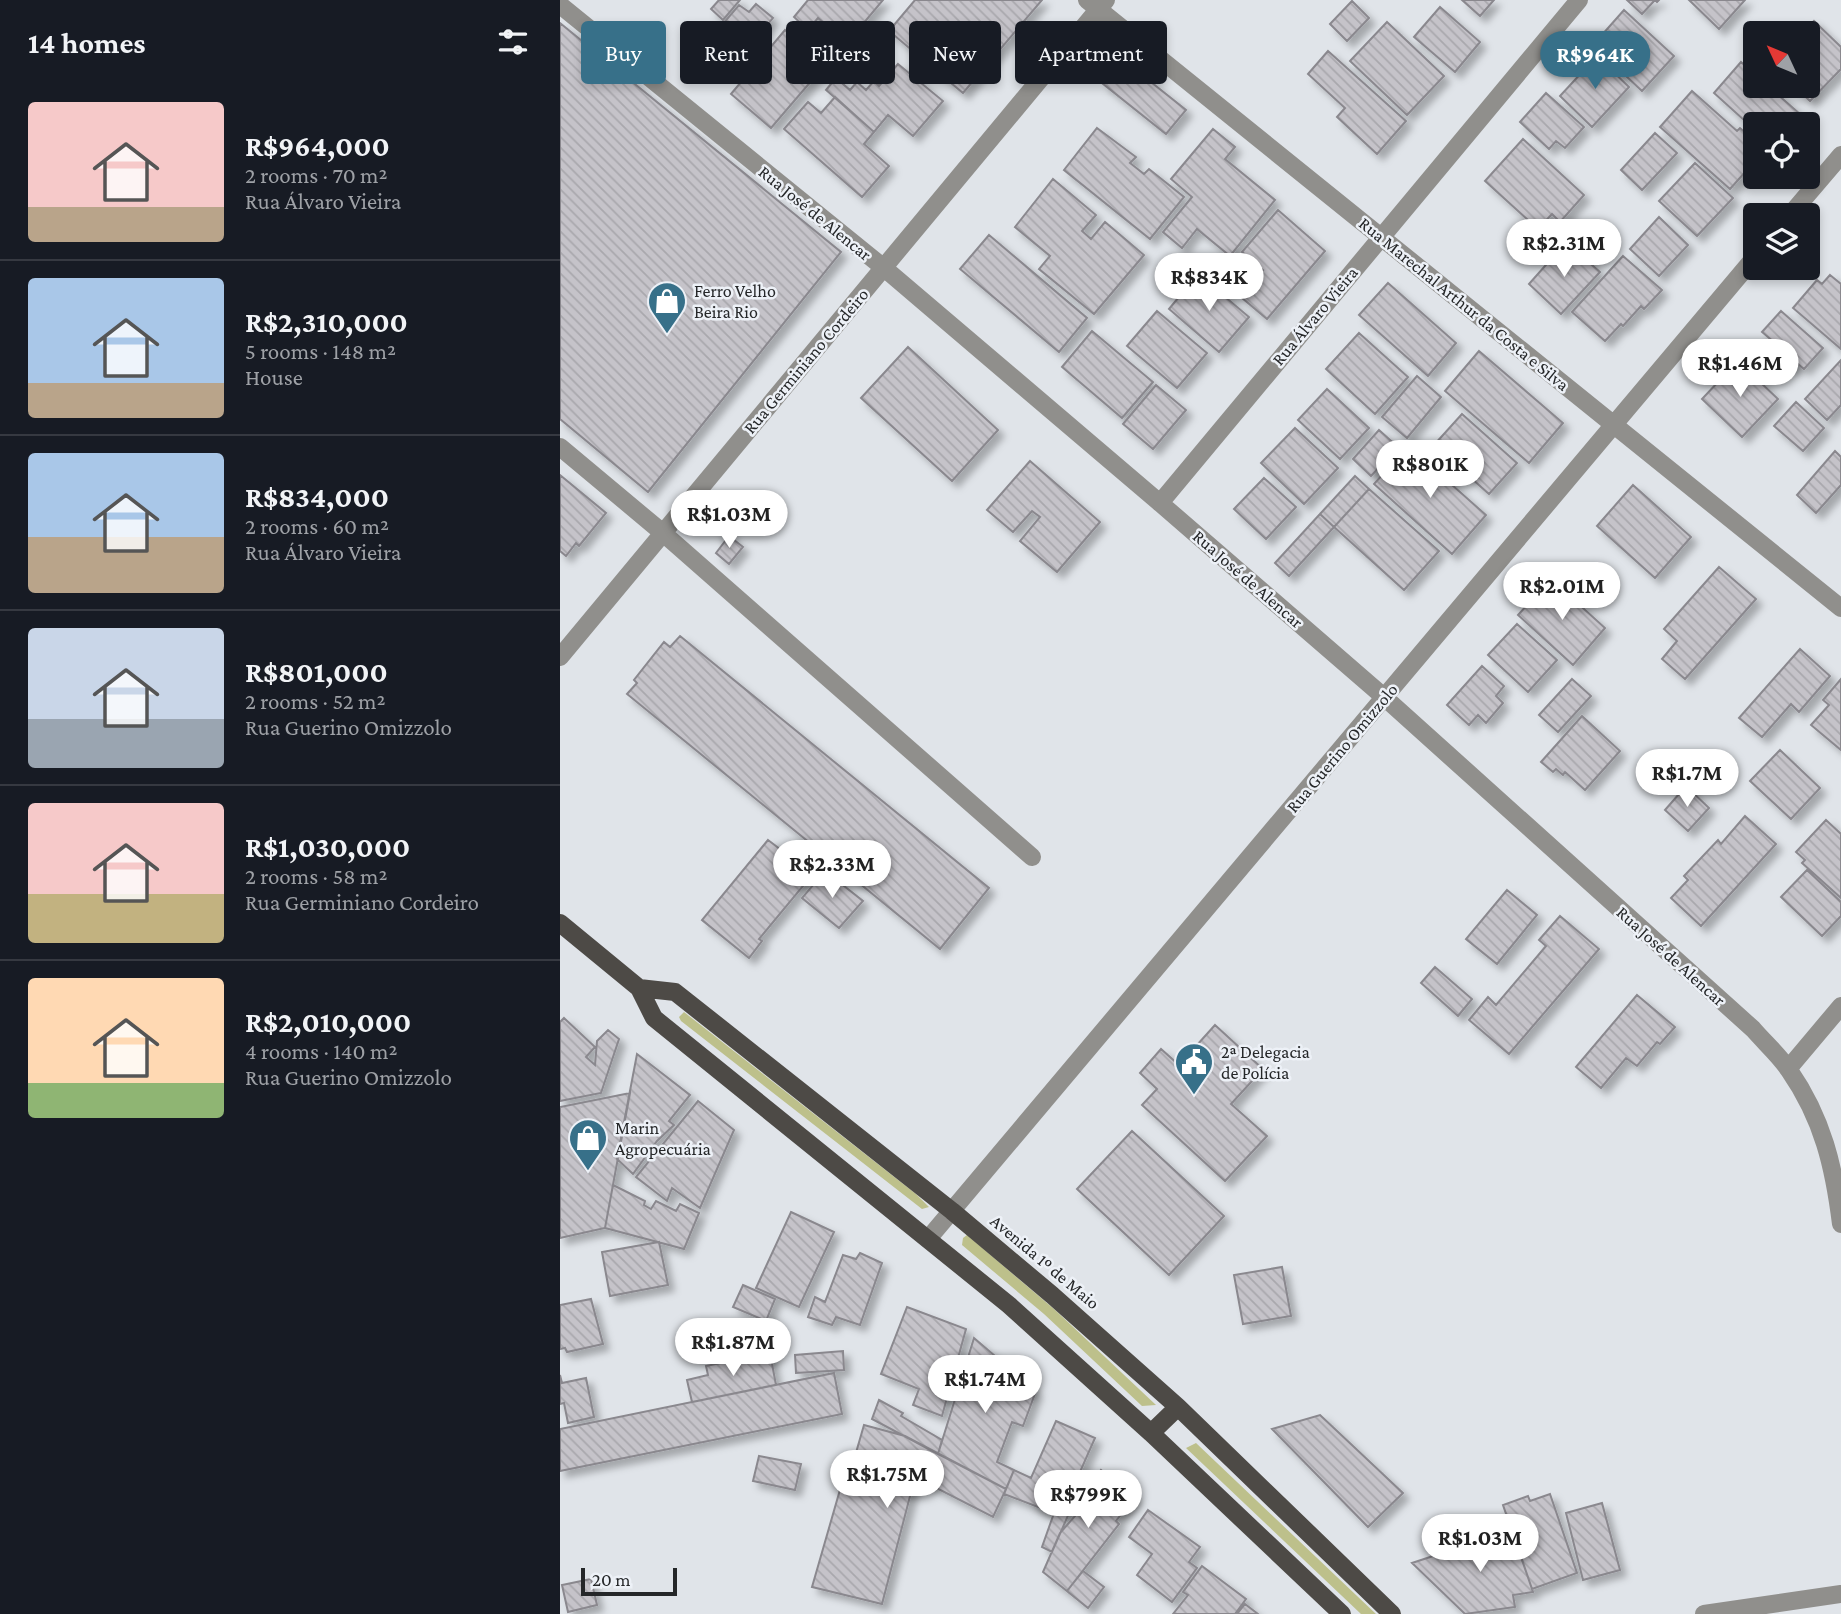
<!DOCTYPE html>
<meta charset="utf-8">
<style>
:root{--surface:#171b24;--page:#242831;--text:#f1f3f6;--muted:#9ea1a6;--line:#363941;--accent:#377089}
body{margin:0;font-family:"Crimson Pro",serif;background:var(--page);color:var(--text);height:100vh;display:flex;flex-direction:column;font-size:26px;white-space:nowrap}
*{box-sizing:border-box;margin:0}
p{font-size:23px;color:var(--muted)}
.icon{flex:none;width:38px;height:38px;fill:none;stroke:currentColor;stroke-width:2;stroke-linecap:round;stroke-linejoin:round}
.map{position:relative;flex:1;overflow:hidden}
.side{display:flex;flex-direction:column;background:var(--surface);width:560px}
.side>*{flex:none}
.guide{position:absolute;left:21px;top:21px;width:665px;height:63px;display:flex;gap:14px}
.needle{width:46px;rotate:314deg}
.buttons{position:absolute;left:1183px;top:21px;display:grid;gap:14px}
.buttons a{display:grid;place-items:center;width:77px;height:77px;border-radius:7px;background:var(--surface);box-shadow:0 4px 10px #0003;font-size:35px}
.scale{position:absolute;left:21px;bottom:18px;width:96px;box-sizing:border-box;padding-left:7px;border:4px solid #252729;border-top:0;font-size:19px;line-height:24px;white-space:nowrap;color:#252729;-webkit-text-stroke:5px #edf1f7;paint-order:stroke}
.price{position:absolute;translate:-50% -60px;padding:0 16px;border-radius:24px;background:#fff;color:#222;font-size:23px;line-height:46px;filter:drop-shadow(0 2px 4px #0008)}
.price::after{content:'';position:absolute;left:50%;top:42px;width:21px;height:16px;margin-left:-10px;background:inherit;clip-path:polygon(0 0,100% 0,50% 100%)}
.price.current{background:var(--accent);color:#fff}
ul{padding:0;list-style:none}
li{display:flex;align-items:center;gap:21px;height:175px;padding:0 28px}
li+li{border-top:2px solid var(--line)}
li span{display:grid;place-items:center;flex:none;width:196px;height:140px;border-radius:7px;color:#555}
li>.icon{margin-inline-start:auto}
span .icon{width:84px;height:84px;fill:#fffc;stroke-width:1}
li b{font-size:30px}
h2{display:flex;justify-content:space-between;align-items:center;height:84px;padding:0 28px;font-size:30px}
.tag{padding:0 24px;border-radius:7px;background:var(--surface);box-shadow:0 4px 10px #0003;font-size:24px;line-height:63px}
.tag.current{background:var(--accent);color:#fff}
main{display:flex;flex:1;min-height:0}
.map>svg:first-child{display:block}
.grass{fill:#bdc08b}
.building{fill:url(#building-back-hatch);stroke:#8a888e;stroke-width:2;filter:url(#shadow)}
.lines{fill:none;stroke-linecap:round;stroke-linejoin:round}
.minor{stroke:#908f8c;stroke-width:18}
.major{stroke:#4d4a46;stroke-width:18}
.labels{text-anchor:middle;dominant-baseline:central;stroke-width:5;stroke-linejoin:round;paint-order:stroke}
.street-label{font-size:18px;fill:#252729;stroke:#edf1f7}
.poi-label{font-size:18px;fill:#252729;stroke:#edf1f7;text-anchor:start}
</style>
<main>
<section class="side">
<h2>14 homes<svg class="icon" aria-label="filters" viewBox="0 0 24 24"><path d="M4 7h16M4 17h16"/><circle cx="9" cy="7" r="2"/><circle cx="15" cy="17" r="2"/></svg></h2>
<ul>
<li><span style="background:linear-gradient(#f6c9c9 75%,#b9a48a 0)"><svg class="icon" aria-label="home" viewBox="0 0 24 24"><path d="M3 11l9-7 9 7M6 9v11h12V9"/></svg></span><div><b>R$964,000</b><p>2 rooms · 70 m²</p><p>Rua Álvaro Vieira</p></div></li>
<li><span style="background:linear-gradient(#a9c7e8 75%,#b9a48a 0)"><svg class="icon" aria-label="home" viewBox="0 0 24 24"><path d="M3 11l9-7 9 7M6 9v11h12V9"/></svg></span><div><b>R$2,310,000</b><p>5 rooms · 148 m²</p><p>House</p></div></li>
<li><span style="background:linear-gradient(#a9c7e8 60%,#b9a48a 0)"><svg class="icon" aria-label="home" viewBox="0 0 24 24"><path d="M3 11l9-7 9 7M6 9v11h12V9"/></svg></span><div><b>R$834,000</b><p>2 rooms · 60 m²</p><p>Rua Álvaro Vieira</p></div></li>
<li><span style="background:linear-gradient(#c9d6e8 65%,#9aa5b1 0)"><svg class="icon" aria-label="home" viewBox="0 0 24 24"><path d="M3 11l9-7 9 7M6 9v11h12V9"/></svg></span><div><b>R$801,000</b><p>2 rooms · 52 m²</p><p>Rua Guerino Omizzolo</p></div></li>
<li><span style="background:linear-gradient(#f6c9c9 65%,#c2b280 0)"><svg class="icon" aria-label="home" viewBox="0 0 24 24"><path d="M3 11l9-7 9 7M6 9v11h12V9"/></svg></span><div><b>R$1,030,000</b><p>2 rooms · 58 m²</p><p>Rua Germiniano Cordeiro</p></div></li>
<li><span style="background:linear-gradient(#ffd9b3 75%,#8fb573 0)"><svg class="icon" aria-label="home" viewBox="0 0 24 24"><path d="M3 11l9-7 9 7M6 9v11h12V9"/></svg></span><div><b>R$2,010,000</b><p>4 rooms · 140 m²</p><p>Rua Guerino Omizzolo</p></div></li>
</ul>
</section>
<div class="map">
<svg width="1281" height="1614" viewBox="0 0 1281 1614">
<defs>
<pattern id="building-back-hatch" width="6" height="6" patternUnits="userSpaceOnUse" patternTransform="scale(1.75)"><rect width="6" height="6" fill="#c5c3c9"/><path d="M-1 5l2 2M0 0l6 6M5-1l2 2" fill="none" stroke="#a9a8ad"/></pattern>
<filter id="shadow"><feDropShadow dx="6" dy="6" stdDeviation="3.5" flood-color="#0004"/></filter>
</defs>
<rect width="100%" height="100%" fill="#e0e4e9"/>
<path class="grass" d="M 124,1012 L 356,1194 L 369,1207 L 362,1209 L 121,1021 L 119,1017 Z
M 407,1235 L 494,1309 L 596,1405 L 582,1406 L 484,1314 L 402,1245 L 403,1238 Z
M 636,1443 L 816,1614 L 801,1614 L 626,1448 Z"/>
<path class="building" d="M 159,0 L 180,0 L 163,20 L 151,9 Z
M 248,0 L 323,0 L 287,43 L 258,18 L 248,30 L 234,17 Z
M 355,0 L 482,0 L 403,93 L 329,31 Z
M 902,0 L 934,0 L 920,16 Z
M 1067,0 L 1099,0 L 1097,2 L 1095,0 L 1082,14 Z
M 1129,0 L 1185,0 L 1159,29 Z
M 792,1 L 809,18 L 787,41 L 770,24 Z
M 196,4 L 213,18 L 171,69 L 144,46 L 179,5 L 189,12 Z
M 880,7 L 920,42 L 895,72 L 854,37 Z
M 1064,10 L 1114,56 L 1082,91 L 1033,45 Z
M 1254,21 L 1281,47 L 1281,69 L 1250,101 L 1234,86 L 1248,86 L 1248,33 L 1242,33 Z
M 827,22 L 884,76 L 847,115 L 790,61 Z
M 0,23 L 281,252 L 88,492 L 0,419 Z
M 225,30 L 265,65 L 211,128 L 171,94 Z
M 768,51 L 846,121 L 817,154 L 777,117 L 785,108 L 748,74 Z
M 1037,56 L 1069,87 L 1032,127 L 1000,96 Z
M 562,59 L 626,110 L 606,134 L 542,83 Z
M 1181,62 L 1195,74 L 1195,86 L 1208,86 L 1240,114 L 1230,124 L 1195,124 L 1195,130 L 1154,93 Z
M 338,64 L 383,101 L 353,136 L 328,115 L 314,132 L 266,90 L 276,78 L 290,90 L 297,82 L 306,90 L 314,81 L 319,86 Z
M 1132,91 L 1177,131 L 1180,128 L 1195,141 L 1195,161 L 1170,189 L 1100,127 Z
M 986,93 L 1024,127 L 1005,148 L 996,141 L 989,149 L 960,122 Z
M 275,97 L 314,132 L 304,144 L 329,166 L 302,197 L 224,129 L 248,102 L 261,113 Z
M 537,128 L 576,157 L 570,163 L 584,174 L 589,169 L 624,197 L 590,239 L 504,170 Z
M 653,129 L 675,147 L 665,159 L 715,200 L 670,256 L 637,229 L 622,248 L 603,232 L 632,197 L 611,179 Z
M 1095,133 L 1117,153 L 1082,190 L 1061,170 Z
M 963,139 L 1024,195 L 1000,222 L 992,214 L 978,229 L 925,181 Z
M 1135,163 L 1173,198 L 1137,236 L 1099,201 Z
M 493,179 L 536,215 L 522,231 L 531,239 L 545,222 L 584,255 L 534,314 L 479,269 L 490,256 L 455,227 Z
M 718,210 L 765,251 L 707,319 L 681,297 L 703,270 L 682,252 Z
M 1099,217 L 1128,245 L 1099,276 L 1070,249 Z
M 429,235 L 527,318 L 499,352 L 400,269 Z
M 1012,247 L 1040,272 L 1001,314 L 969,284 L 1001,248 L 1006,253 Z
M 1063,256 L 1102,290 L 1084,309 L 1081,306 L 1063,326 L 1061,324 L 1045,341 L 1012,312 Z
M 638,274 L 689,317 L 659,352 L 609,309 Z
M 1270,275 L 1281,284 L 1281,349 L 1233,308 L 1257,280 L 1262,284 Z
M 828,283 L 896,343 L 868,376 L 799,315 Z
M 597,311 L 647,353 L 617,388 L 567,346 Z
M 1221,311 L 1263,348 L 1244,369 L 1238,364 L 1233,370 L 1210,349 L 1215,343 L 1202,332 Z
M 532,331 L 593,382 L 562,418 L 502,367 Z
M 799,333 L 848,377 L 815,414 L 766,369 Z
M 348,347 L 438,430 L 392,481 L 301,398 Z
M 919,351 L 1003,423 L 969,463 L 885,391 Z
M 1281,360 L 1281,405 L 1267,420 L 1245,399 Z
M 1178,361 L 1218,399 L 1182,437 L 1142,399 Z
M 857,376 L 881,397 L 847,438 L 822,417 Z
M 596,385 L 626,410 L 593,449 L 563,424 Z
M 767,389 L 809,428 L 780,459 L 738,420 Z
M 1236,402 L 1264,428 L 1243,451 L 1214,426 Z
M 902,414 L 957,463 L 929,494 L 874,445 Z
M 735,428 L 778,468 L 744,504 L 701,463 Z
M 819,430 L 838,447 L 811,476 L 793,459 Z
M 848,446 L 926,515 L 892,554 L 814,484 Z
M 1275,451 L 1281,457 L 1281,485 L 1256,513 L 1237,495 Z
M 470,461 L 540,522 L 497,572 L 460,541 L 480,517 L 472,511 L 453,532 L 427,510 Z
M 0,475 L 46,513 L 19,546 L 16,543 L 6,556 L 0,551 Z
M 795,476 L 809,489 L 774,527 L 760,514 Z
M 704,478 L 736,507 L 706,539 L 674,509 Z
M 1073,485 L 1131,537 L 1095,578 L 1037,526 Z
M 809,489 L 879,551 L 844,590 L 774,527 Z
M 760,514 L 774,527 L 729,576 L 715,563 Z
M 169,536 L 183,547 L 169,564 L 156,553 Z
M 1159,567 L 1196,599 L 1125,679 L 1102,659 L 1117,641 L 1104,629 Z
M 991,579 L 1045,628 L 1013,665 L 958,615 Z
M 957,624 L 997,660 L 968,692 L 928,655 Z
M 120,636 L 429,888 L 380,949 L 67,694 L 77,683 L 74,680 L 104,642 L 110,647 Z
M 1240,649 L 1270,676 L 1239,712 L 1231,704 L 1202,737 L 1179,718 Z
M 922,666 L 944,686 L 936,696 L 943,703 L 926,723 L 918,715 L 909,725 L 887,705 Z
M 1012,679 L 1031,696 L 998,732 L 979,715 Z
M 1281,679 L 1281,750 L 1251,725 L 1269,705 L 1263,700 Z
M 1022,716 L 1060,751 L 1025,790 L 1005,772 L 1003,775 L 996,769 L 993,772 L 981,762 Z
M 1220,750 L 1260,788 L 1231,819 L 1190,781 Z
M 1126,786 L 1149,808 L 1128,831 L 1105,810 Z
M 1185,816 L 1216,844 L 1141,926 L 1111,898 L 1128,880 L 1124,876 L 1158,840 L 1161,844 Z
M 1266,820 L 1281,834 L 1281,898 L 1242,863 L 1245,860 L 1236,852 Z
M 208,840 L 253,874 L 199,939 L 202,941 L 189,958 L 142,920 Z
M 1247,870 L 1281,902 L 1281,916 L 1262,936 L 1221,897 Z
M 265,871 L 303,901 L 279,928 L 242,898 Z
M 947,890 L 977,915 L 937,964 L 906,939 Z
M 1000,916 L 1039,949 L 949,1054 L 909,1020 L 928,997 L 936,1005 L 986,946 L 979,940 Z
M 875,967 L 912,999 L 898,1016 L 861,983 Z
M 1077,995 L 1115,1027 L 1100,1044 L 1097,1042 L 1077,1066 L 1066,1058 L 1041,1088 L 1016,1067 Z
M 4,1018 L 35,1047 L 26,1057 L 35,1065 L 37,1041 L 48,1030 L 59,1039 L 41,1093 L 0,1101 L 0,1022 Z
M 655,1025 L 703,1069 L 671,1104 L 707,1136 L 665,1181 L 582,1105 L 597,1089 L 580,1073 L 601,1049 L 619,1065 Z
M 77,1054 L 130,1095 L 109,1121 L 114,1125 L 97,1141 L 73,1174 L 57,1159 Z
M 70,1093 L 45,1228 L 0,1238 L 0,1107 Z
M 138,1101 L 174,1130 L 140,1208 L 112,1188 L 107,1201 L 76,1177 Z
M 572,1131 L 664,1216 L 609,1275 L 517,1189 Z
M 53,1185 L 85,1201 L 84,1205 L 91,1209 L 96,1201 L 116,1211 L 120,1204 L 139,1213 L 124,1249 L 45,1228 Z
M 231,1212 L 274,1232 L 239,1307 L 196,1288 Z
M 99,1242 L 108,1285 L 50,1296 L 42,1252 Z
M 300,1253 L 322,1263 L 300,1325 L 276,1317 L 272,1325 L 248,1317 L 255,1297 L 265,1302 L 283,1255 L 296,1259 Z
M 722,1267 L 731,1316 L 683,1324 L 674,1275 Z
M 183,1285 L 215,1299 L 206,1321 L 173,1307 Z
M 31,1299 L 43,1344 L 7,1352 L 5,1348 L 0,1349 L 0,1305 Z
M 347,1307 L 406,1329 L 382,1416 L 353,1405 L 359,1389 L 321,1374 Z
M 414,1338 L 476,1391 L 463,1426 L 452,1422 L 437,1462 L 454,1470 L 446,1489 L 378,1454 Z
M 283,1351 L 284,1370 L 236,1373 L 235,1355 Z
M 210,1353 L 216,1385 L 132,1402 L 127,1380 L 148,1375 L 146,1366 Z
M 274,1373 L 282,1414 L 0,1471 L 0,1429 Z
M 0,1375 L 2,1383 L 26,1378 L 34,1417 L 8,1423 L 4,1403 L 0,1404 Z
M 319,1400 L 343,1413 L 341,1416 L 382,1440 L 378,1454 L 312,1419 Z
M 760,1415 L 843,1493 L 808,1527 L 712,1429 Z
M 496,1421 L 535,1438 L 508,1499 L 514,1502 L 492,1552 L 482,1547 L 494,1513 L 444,1494 L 454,1470 L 471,1478 Z
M 304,1425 L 345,1436 L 446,1489 L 433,1517 L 355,1477 L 322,1604 L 252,1587 L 286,1469 L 291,1470 Z
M 199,1456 L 241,1464 L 235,1490 L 193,1481 Z
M 541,1470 L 575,1497 L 556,1521 L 559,1524 L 507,1591 L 483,1572 L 500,1533 L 515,1516 L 513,1514 L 524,1499 L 520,1496 Z
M 990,1494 L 1017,1573 L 972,1589 L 943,1505 L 968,1496 L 970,1501 Z
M 1042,1503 L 1060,1570 L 1023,1580 L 1006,1513 Z
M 588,1510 L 640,1547 L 629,1562 L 637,1568 L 612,1602 L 577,1575 L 592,1554 L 569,1537 Z
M 952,1530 L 973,1592 L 953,1595 L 955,1607 L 905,1614 L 852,1563 Z
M 642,1566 L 686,1599 L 675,1614 L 613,1614 L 628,1595 L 623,1592 Z
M 523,1571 L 544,1587 L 528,1608 L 507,1591 Z
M 31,1579 L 37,1605 L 8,1612 L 2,1585 Z
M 685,1604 L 698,1614 L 677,1614 Z"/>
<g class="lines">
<path class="minor" d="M 527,0 L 1281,608
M 0,5 L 324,268 L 600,503 L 824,697 L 1193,1029 C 1205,1043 1219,1055 1229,1070 C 1263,1119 1274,1167 1281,1224
M 1230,215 L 1281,155
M 0,447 L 103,533 L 472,857
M 600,503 L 1019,0
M 0,657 L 546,0
M 1228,1069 L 1281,1006
M 368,1239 L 1195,257
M 1144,1614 L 1281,1594"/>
<path class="major" d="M 0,923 L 79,988 L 94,1018 L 449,1305 L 591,1433 L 782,1614
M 79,988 L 115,992 L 392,1211 L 492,1295 L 618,1407 L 832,1614
M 591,1433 L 618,1407"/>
</g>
<defs>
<symbol id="shop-pin" viewBox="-11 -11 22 30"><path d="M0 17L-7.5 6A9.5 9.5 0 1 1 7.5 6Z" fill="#377089" stroke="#edf1f7"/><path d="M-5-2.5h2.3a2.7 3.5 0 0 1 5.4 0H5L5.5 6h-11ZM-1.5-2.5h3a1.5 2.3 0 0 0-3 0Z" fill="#fff"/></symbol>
<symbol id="civic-pin" viewBox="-11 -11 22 30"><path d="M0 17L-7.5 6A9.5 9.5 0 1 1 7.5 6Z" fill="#377089" stroke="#edf1f7"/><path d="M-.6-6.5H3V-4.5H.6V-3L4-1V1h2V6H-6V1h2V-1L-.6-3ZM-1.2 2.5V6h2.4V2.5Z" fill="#fff"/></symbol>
</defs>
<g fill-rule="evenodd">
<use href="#shop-pin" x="85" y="279" width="44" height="60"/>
<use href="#civic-pin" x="612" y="1040" width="44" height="60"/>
<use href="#shop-pin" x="6" y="1116" width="44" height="60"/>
</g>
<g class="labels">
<g class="street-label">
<text transform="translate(255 213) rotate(39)">Rua José de Alencar</text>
<text transform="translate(904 304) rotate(39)">Rua Marechal Arthur da Costa e Silva</text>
<text transform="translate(755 316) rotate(-50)">Rua Álvaro Vieira</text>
<text transform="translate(246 361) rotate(-50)">Rua Germiniano Cordeiro</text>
<text transform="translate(688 579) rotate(41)">Rua José de Alencar</text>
<text transform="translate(782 748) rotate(-50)">Rua Guerino Omizzolo</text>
<text transform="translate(1111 956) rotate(42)">Rua José de Alencar</text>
<text transform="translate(485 1262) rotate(40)">Avenida 1º de Maio</text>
</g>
<g class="poi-label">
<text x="134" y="291">Ferro Velho<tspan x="134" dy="21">Beira Rio</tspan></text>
<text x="661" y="1052">2ª Delegacia<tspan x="661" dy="21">de Polícia</tspan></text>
<text x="55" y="1128">Marin<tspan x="55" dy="21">Agropecuária</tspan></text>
</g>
</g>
</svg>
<div class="buttons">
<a><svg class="needle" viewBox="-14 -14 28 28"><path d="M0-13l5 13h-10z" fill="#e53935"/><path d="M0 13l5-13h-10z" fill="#9ea1a6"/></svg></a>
<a><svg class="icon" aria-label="locate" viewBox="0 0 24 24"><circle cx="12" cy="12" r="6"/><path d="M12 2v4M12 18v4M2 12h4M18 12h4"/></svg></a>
<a><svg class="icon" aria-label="layers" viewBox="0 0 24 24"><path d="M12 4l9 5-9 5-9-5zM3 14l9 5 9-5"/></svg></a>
</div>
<div class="scale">20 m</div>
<b class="price current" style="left:1035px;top:91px">R$964K</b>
<b class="price" style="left:1004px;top:279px">R$2.31M</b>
<b class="price" style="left:649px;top:313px">R$834K</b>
<b class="price" style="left:1180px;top:399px">R$1.46M</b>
<b class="price" style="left:870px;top:500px">R$801K</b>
<b class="price" style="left:169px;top:550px">R$1.03M</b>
<b class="price" style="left:1002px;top:622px">R$2.01M</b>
<b class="price" style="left:1127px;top:809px">R$1.7M</b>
<b class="price" style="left:272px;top:900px">R$2.33M</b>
<b class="price" style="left:173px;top:1378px">R$1.87M</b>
<b class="price" style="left:425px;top:1415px">R$1.74M</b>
<b class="price" style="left:327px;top:1510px">R$1.75M</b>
<b class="price" style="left:528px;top:1530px">R$799K</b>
<b class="price" style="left:920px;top:1574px">R$1.03M</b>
<div class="guide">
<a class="tag current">Buy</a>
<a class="tag">Rent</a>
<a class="tag">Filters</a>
<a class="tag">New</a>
<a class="tag">Apartment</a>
</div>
</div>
</main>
